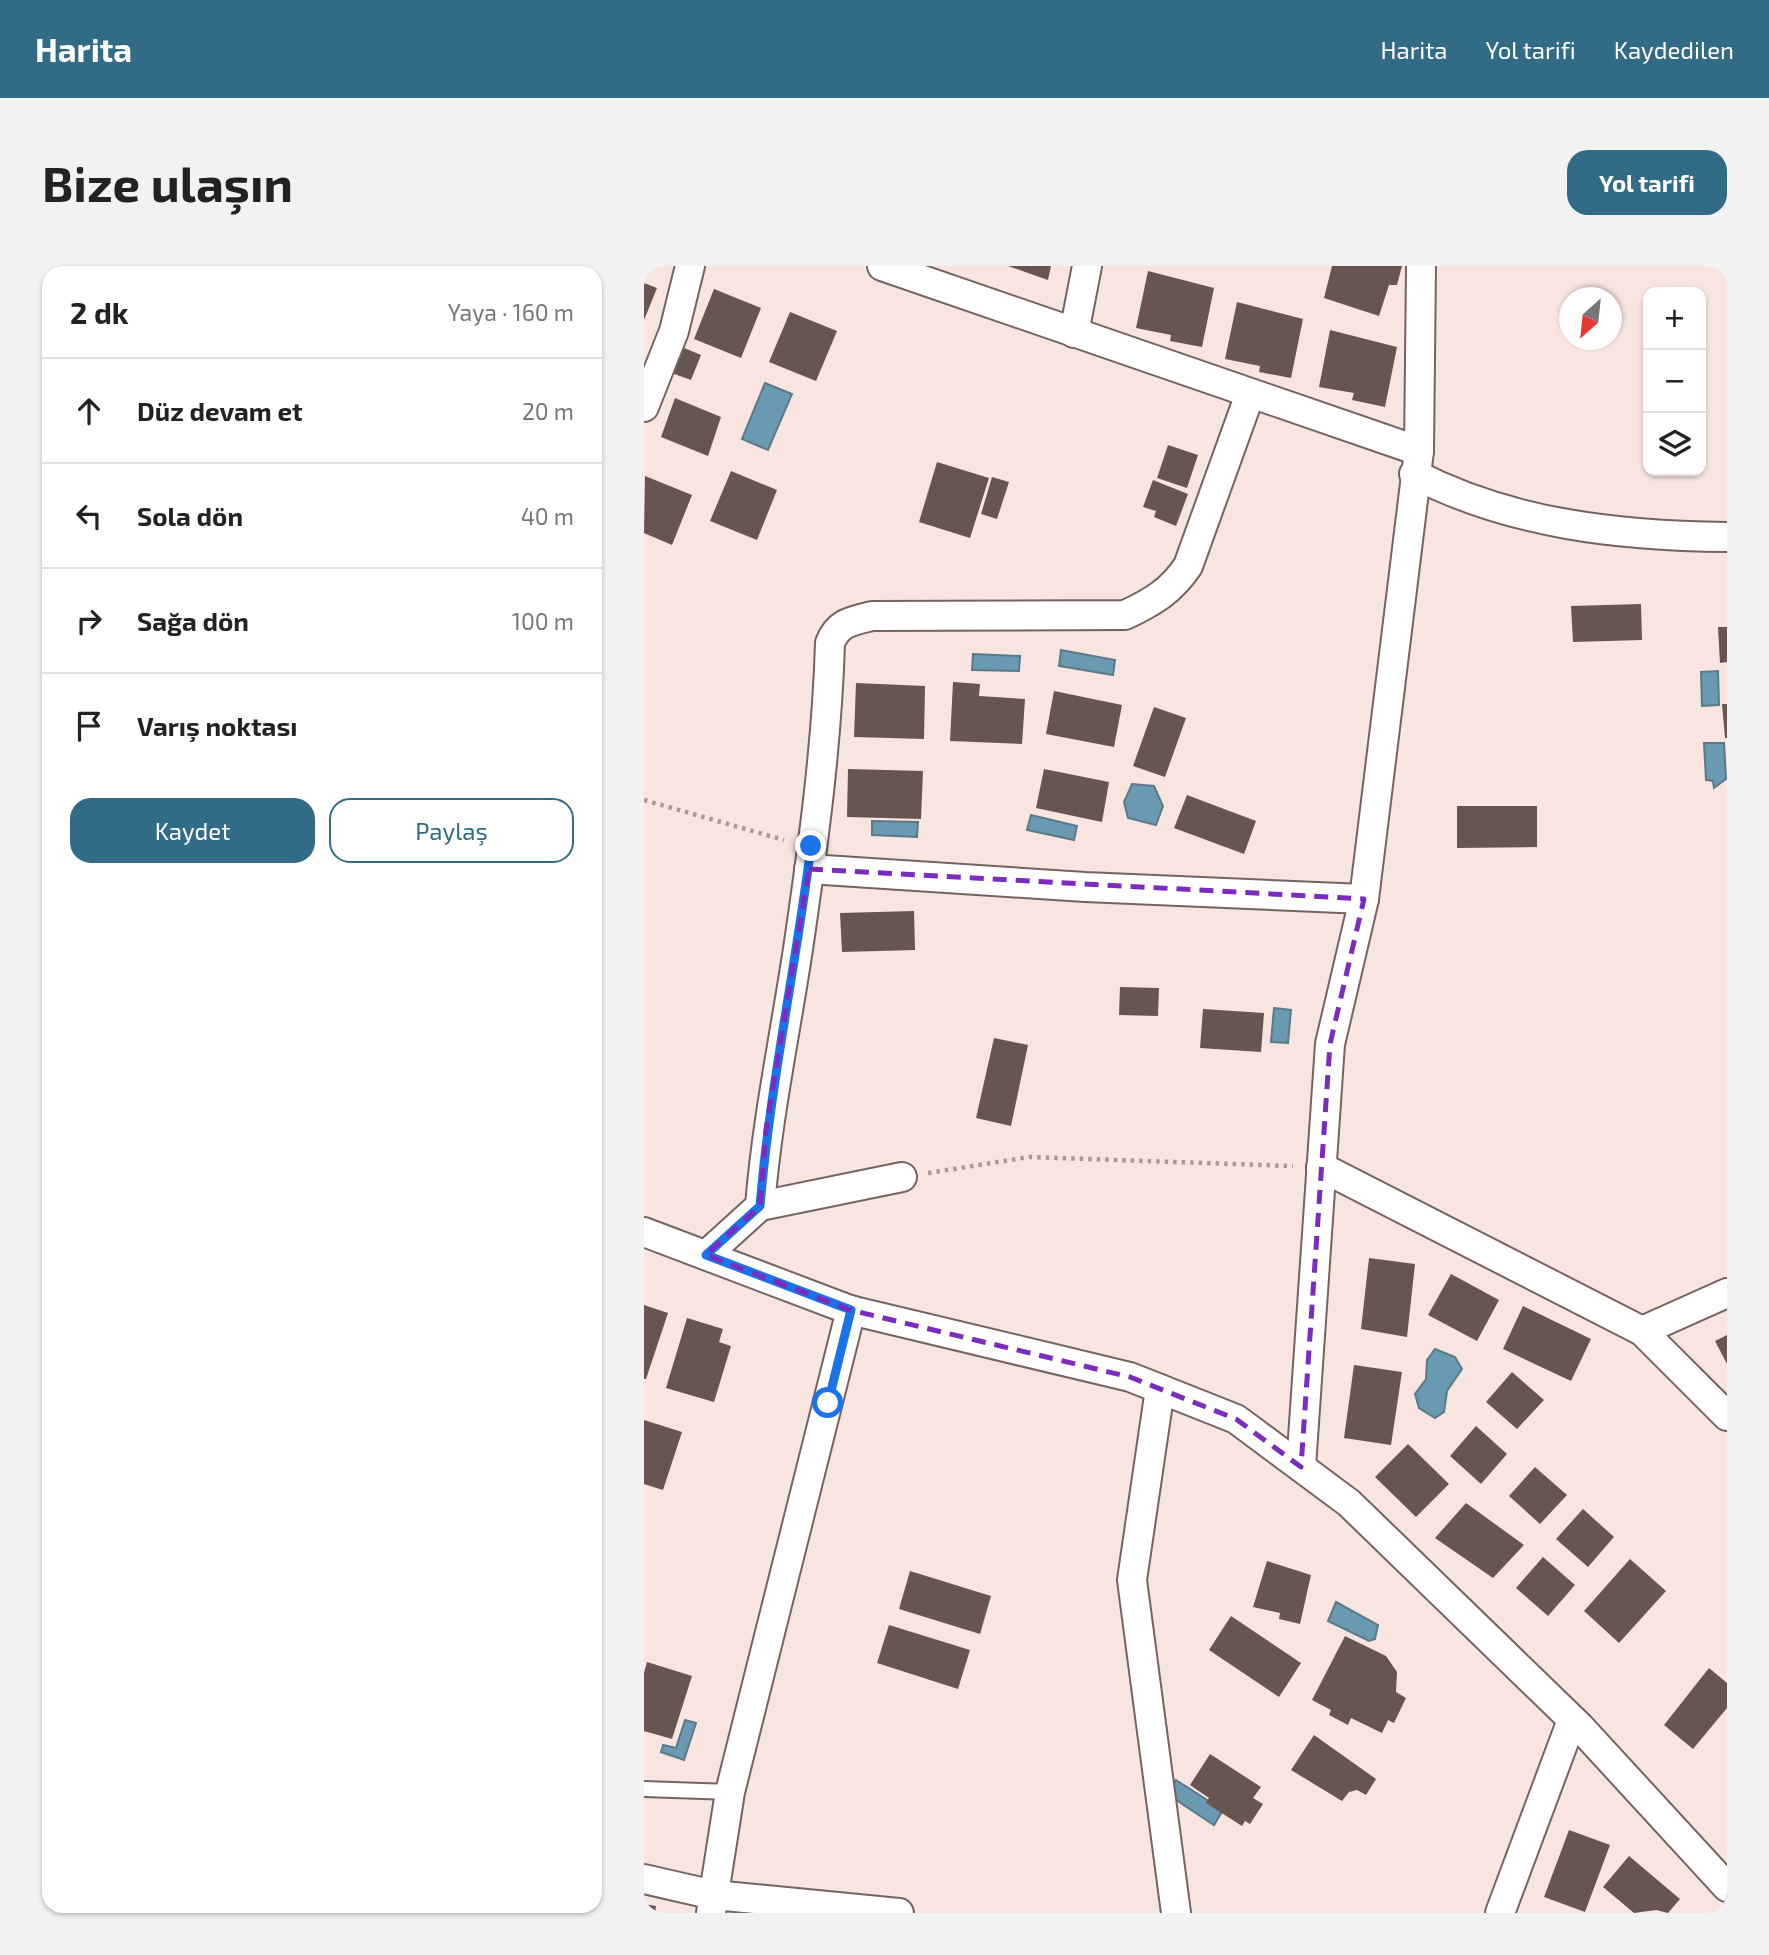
<!DOCTYPE html>
<html lang="tr">
<head>
<meta charset="utf-8">
<style>
  body { margin:0; font-family:"Exo 2",sans-serif; background:#f2f2f2; color:#222 }
  .controls { position:absolute; right:21px; top:21px; display:grid; overflow:hidden; border-radius:14px; box-shadow:0 2px 5px #0004 }
  .controls button { width:63px; height:63px; display:grid; place-items:center; padding:0; border:0; border-bottom:2px solid #e0e0e0; background:#fff; color:#222; font:35px sans-serif }
  .compass { position:absolute; left:915px; top:21px; width:63px; height:63px; border-radius:50%; background:#fff; box-shadow:0 2px 5px #0004; rotate:207deg }
  .stop { position:absolute; width:21px; height:21px; margin:-16px; border:5px solid #1a73e8; border-radius:50%; background:#fff }
  .stop.end { background:#1a73e8; border-color:#fff; box-shadow:0 2px 7px #0008 }
  .list { margin:0; padding:0; list-style:none }
  h2 { display:flex; justify-content:space-between; align-items:center; height:91px; margin:0; padding:0 28px; font-size:30px }
  h2 small { font-size:23px; font-weight:400; color:#767676 }
  .list li { display:grid; grid-template-columns:46px 1fr auto; gap:21px; align-items:center; box-sizing:border-box; height:105px; padding:0 28px; border-top:2px solid #e0e0e0 }
  .list b { display:block; font-size:26px; white-space:nowrap }
  .list em { font-size:23px; font-style:normal; color:#767676 }
  .actions { display:flex; gap:14px; padding:21px 28px }
  .actions a { flex:1; padding:16px 0; border:2px solid #326b85; border-radius:21px; text-align:center; font-size:24px; color:#326b85 }
  .actions .main { background:#326b85; color:#fff }
  .icon { flex:none; width:38px; height:38px; fill:none; stroke:currentColor; stroke-width:2; stroke-linecap:round; stroke-linejoin:round }
  .map { position:relative; flex:none; width:1083px; height:1647px; overflow:hidden; border-radius:21px }
  header { display:flex; align-items:center; gap:42px; box-sizing:border-box; height:98px; padding:0 35px; background:#326b85; color:#fff }
  header strong { font-size:33px }
  nav { display:flex; gap:38px; margin-inline-start:auto; font-size:24px }
  .intro { display:flex; align-items:center; justify-content:space-between; box-sizing:border-box; height:168px; padding:0 42px }
  h1 { margin:0; font-size:49px }
  .button { padding:18px 32px; border-radius:21px; background:#326b85; color:#fff; font-size:24px; font-weight:700 }
  main { display:flex; gap:42px; padding:0 42px }
  aside { flex:1; background:#fff; border-radius:21px; box-shadow:0 2px 5px #0004 }
  .map>svg:first-child { display:block }
  .water { fill:#699ab2; stroke:#5a7a8a; stroke-width:2 }
  .building { fill:#665551 }
  .lines { fill:none; stroke-linecap:round; stroke-linejoin:round }
  .lane-casing { stroke:#75635f; stroke-width:18 }
  .street-casing { stroke:#75635f; stroke-width:32 }
  .path { stroke:#a89995; stroke-width:4.5; stroke-dasharray:3.5 5; stroke-linecap:butt }
  .lane { stroke:#fff; stroke-width:14 }
  .street { stroke:#fff; stroke-width:28 }
  .route { stroke:#1a73e8; stroke-width:9 }
  .marked { fill:none; stroke:#7b2cbf; stroke-width:5; stroke-dasharray:14 9; stroke-linejoin:round }
</style>
</head>
<body>
<header>
<strong>Harita</strong>
<nav><a>Harita</a><a>Yol tarifi</a><a>Kaydedilen</a></nav>
</header>
<div class="intro"><h1>Bize ulaşın</h1><a class="button">Yol tarifi</a></div>
<main>
<aside>
<h2>2 dk<small>Yaya · 160 m</small></h2>
<ul class="list">
<li><svg class="icon" aria-label="ahead" viewBox="0 0 24 24"><path d="M12 20V5M6 11l6-6 6 6"/></svg><div><b>Düz devam et</b></div><em>20 m</em></li>
<li><svg class="icon" aria-label="left" viewBox="0 0 24 24"><path d="M17 20v-9H6M10 6l-5 5 5 5"/></svg><div><b>Sola dön</b></div><em>40 m</em></li>
<li><svg class="icon" aria-label="right" viewBox="0 0 24 24"><path d="M7 20v-9h11M14 6l5 5-5 5"/></svg><div><b>Sağa dön</b></div><em>100 m</em></li>
<li><svg class="icon" aria-label="arrive" viewBox="0 0 24 24"><path d="M6 21V4h12l-3 4 3 4H6"/></svg><div><b>Varış noktası</b></div></li>
</ul>
<div class="actions"><a class="main">Kaydet</a><a>Paylaş</a></div>
</aside>
<div class="map">
<svg width="1083" height="1647" viewBox="0 0 1083 1647">
  <rect width="100%" height="100%" fill="#f9e5e0"/>
  <!-- water -->
  <g class="water">
    <polygon points="121,117 148,128 124,184 98,173"/>
    <polygon points="417,384 471,394 469,409 415,400"/>
    <polygon points="329,388 376,390 375,405 328,404"/>
    <polygon points="1074,405 1075,439 1058,440 1057,406"/>
    <polygon points="1060,477 1080,477 1082,513 1070,522 1069,515 1062,514"/>
    <polygon points="488,518 510,520 519,540 512,559 484,552 480,536"/>
    <polygon points="387,549 433,560 430,574 383,564"/>
    <polygon points="228,555 274,556 273,571 228,569"/>
    <polygon points="630,742 647,744 644,777 627,776"/>
    <polygon points="791,1083 811,1091 818,1103 803,1125 800,1146 791,1152 775,1142 771,1128 782,1113 783,1094"/>
    <polygon points="692,1336 734,1359 731,1373 725,1375 684,1355"/>
    <polygon points="41,1454 52,1457 40,1494 17,1486 19,1479 32,1482"/>
    <polygon points="532,1514 579,1544 570,1559 523,1528"/>
  </g>
  <!-- building -->
  <g class="building">
    <polygon points="364,0 407,0 404,14"/>
    <polygon points="688,0 758,0 753,19 745,19 735,50 680,32"/>
    <polygon points="504,5 570,22 558,81 526,75 527,69 492,62"/>
    <polygon points="0,17 13,22 0,54"/>
    <polygon points="70,23 117,42 97,92 50,73"/>
    <polygon points="593,36 659,53 647,112 615,106 616,100 581,93"/>
    <polygon points="146,46 193,65 172,115 125,96"/>
    <polygon points="686,64 753,81 741,141 708,134 710,127 675,121"/>
    <polygon points="33,79 57,89 47,114 22,105"/>
    <polygon points="31,132 77,151 64,190 17,171"/>
    <polygon points="524,179 554,189 543,222 513,212"/>
    <polygon points="293,196 345,212 326,272 275,256"/>
    <polygon points="87,205 133,224 113,274 66,255"/>
    <polygon points="1,210 48,229 28,279 0,267"/>
    <polygon points="348,211 365,216 353,253 337,248"/>
    <polygon points="509,214 544,228 532,260 510,251 512,245 499,241"/>
    <polygon points="997,338 998,374 929,376 927,340"/>
    <polygon points="1074,361 1083,361 1083,396 1076,397"/>
    <polygon points="309,416 336,418 335,430 381,433 378,478 306,475"/>
    <polygon points="212,417 281,420 280,473 210,471"/>
    <polygon points="410,425 478,439 470,481 402,468"/>
    <polygon points="1078,438 1083,438 1083,472 1081,472"/>
    <polygon points="510,441 542,452 521,511 489,500"/>
    <polygon points="204,503 279,505 277,553 203,551"/>
    <polygon points="400,503 465,516 458,556 392,542"/>
    <polygon points="543,529 612,555 600,588 530,562"/>
    <polygon points="813,540 893,540 893,581 813,582"/>
    <polygon points="270,645 271,684 198,686 196,647"/>
    <polygon points="476,721 515,722 514,750 475,749"/>
    <polygon points="559,743 620,747 617,786 556,782"/>
    <polygon points="350,772 384,779 367,860 332,852"/>
    <polygon points="725,992 771,998 763,1071 717,1063"/>
    <polygon points="807,1008 855,1034 833,1075 784,1049"/>
    <polygon points="0,1039 24,1047 2,1113 0,1113"/>
    <polygon points="879,1040 947,1073 927,1115 859,1083"/>
    <polygon points="43,1052 79,1063 75,1076 87,1080 70,1136 22,1122"/>
    <polygon points="1083,1069 1083,1098 1071,1075"/>
    <polygon points="710,1099 758,1106 747,1179 700,1172"/>
    <polygon points="868,1106 900,1134 873,1163 842,1136"/>
    <polygon points="0,1154 38,1166 19,1224 0,1218"/>
    <polygon points="832,1160 863,1188 837,1218 806,1190"/>
    <polygon points="764,1178 805,1218 772,1251 731,1211"/>
    <polygon points="891,1201 923,1229 896,1258 865,1230"/>
    <polygon points="822,1237 880,1279 849,1312 791,1272"/>
    <polygon points="939,1243 970,1271 944,1301 912,1273"/>
    <polygon points="899,1291 931,1319 904,1350 872,1322"/>
    <polygon points="986,1293 1022,1325 975,1377 940,1345"/>
    <polygon points="623,1295 667,1309 656,1358 635,1353 636,1347 609,1341"/>
    <polygon points="266,1305 347,1330 336,1368 255,1343"/>
    <polygon points="587,1350 657,1397 635,1431 565,1384"/>
    <polygon points="245,1359 326,1384 314,1423 233,1397"/>
    <polygon points="701,1370 742,1390 753,1406 752,1426 762,1432 750,1457 744,1454 738,1467 707,1452 704,1459 685,1449 687,1444 668,1434"/>
    <polygon points="3,1396 48,1410 28,1473 0,1465 0,1407"/>
    <polygon points="1065,1402 1083,1417 1083,1442 1049,1483 1020,1459"/>
    <polygon points="670,1469 732,1513 722,1529 713,1524 705,1526 698,1535 647,1504"/>
    <polygon points="566,1488 617,1521 609,1532 619,1538 606,1558 601,1555 598,1560 562,1537 565,1532 546,1519"/>
    <polygon points="925,1564 966,1579 941,1646 900,1631"/>
    <polygon points="985,1590 1036,1633 1024,1647 1012,1644 990,1647 959,1621"/>
    <polygon points="0,1638 12,1640 11,1647 0,1647"/>
  </g>
  <g class="lines">
    <defs>
      <polyline id="lane" points="0,1523 86,1526"/>
      <g id="street">
        <polyline points="238,0 775,185"/>
        <polyline points="430,67 443,0"/>
        <polyline points="0,141 30,65 46,0"/>
        <path d="M770,208c96,50 206,62 313,63"/>
        <polyline points="165,603 441,621 720,633 775,185 777,0"/>
        <polyline points="677,901 998,1065 1083,1150"/>
        <polyline points="116,940 258,911"/>
        <polyline points="0,966 206,1044 486,1111 592,1153 705,1237 936,1461 1083,1621"/>
        <path d="M62,989l54,-49c7,-87 25,-171 38,-257 15,-102 29,-204 32,-306 8,-21 22,-22 42,-27l253,-1c28,-13 46,-24 63,-49l62,-172"/>
        <polyline points="998,1065 1083,1027"/>
        <polyline points="516,1123 488,1314 532,1647"/>
        <polyline points="657,1201 686,778 720,633"/>
        <polyline points="0,1613 70,1629 255,1647"/>
        <polyline points="67,1647 86,1526 207,1044"/>
        <polyline points="856,1647 928,1454"/>
      </g>
    </defs>
    <!-- lane casing -->
    <use href="#lane" class="lane-casing"/>
    <!-- street casing -->
    <use href="#street" class="street-casing"/>
    <!-- path -->
    <g class="path">
      <polyline points="0,534 140,574"/>
      <polyline points="284,907 385,891 649,900"/>
    </g>
    <!-- lane -->
    <use href="#lane" class="lane"/>
    <!-- street -->
    <use href="#street" class="street"/>
  </g>
  <g class="lines">
    <!-- route -->
    <path class="route" d="M167,580c-15,120 -41,239 -51,360l-54,49 145,55 -23,93"/>
  </g>
  <!-- marked area -->
  <path class="marked" d="M165,603l555,30 -34,145 -29,423 -65,-48 -106,-42 -280,-67 -144,-55 54,-49 6,-76z"/>
</svg>
<div class="controls">
<button>+</button>
<button>−</button>
<button><svg class="icon" aria-label="layers" viewBox="0 0 24 24"><path d="M12 4l9 5-9 5-9-5zM3 14l9 5 9-5"/></svg></button>
</div>
<svg class="compass" viewBox="-18 -18 36 36"><path d="M0-13l5 13h-10z" fill="#e53935"/><path d="M0 13l5-13h-10z" fill="#767676"/></svg>
<div class="stop" style="left:184px;top:1137px"></div>
<div class="stop end" style="left:167px;top:580px"></div>
</div>
</main>
</body>
</html>
